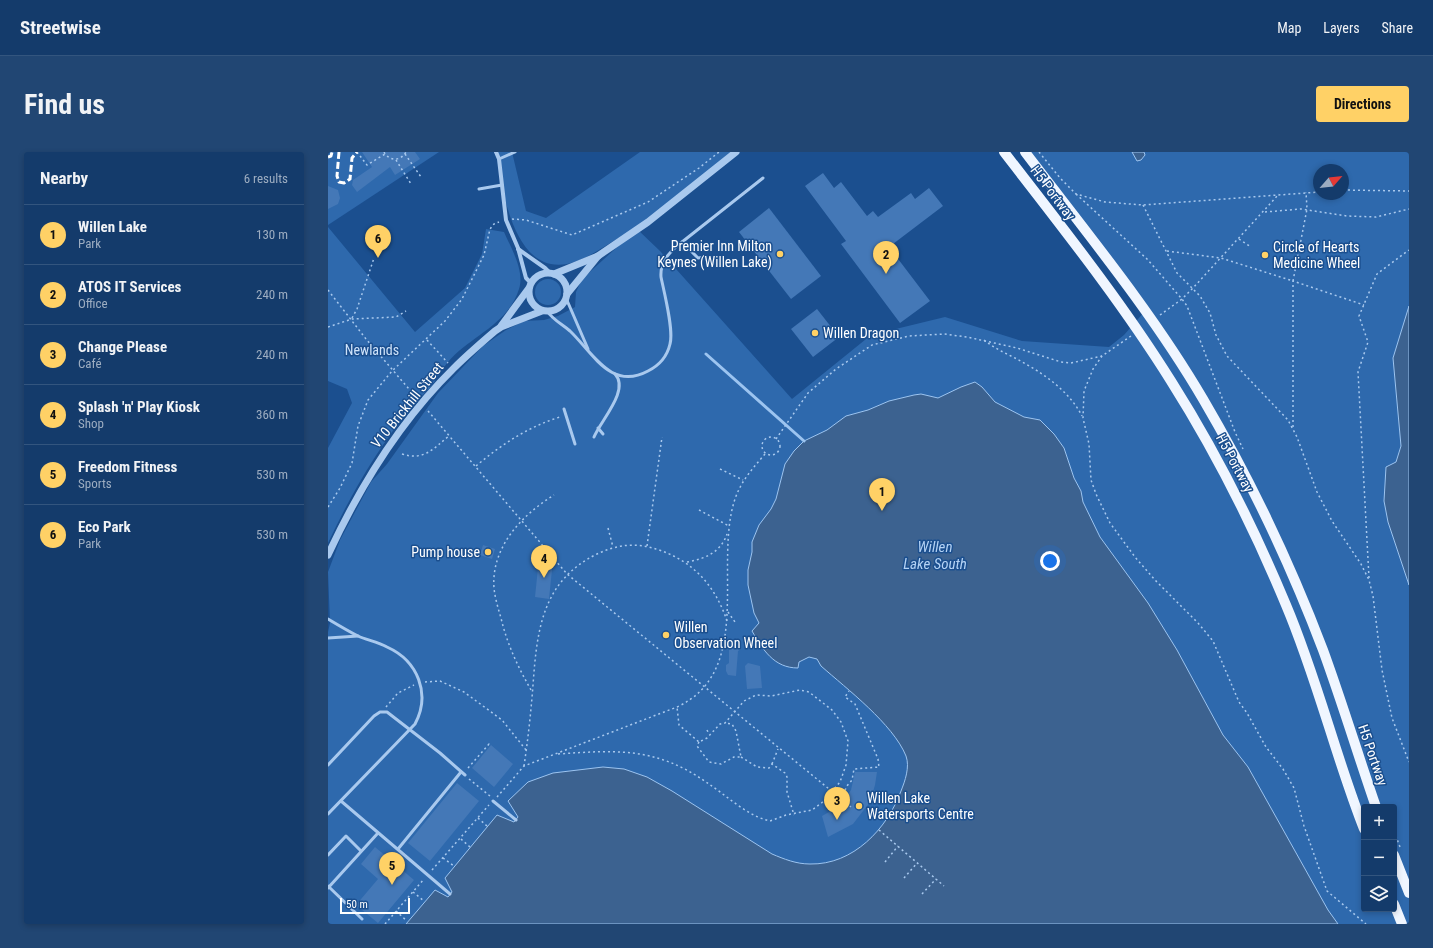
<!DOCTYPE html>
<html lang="en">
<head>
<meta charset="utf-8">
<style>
  body { margin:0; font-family:"Roboto Condensed",sans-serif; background:#214673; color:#f1f3f6 }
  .controls { position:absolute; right:12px; bottom:12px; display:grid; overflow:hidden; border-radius:4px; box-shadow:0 2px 6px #0003 }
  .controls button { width:36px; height:36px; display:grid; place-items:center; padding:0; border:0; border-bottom:1px solid #33557e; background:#143b6b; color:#f1f3f6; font:20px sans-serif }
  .compass { position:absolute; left:985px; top:12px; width:36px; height:36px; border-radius:50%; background:#143b6b; box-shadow:0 2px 6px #0003; rotate:62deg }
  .scale { position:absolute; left:12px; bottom:10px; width:70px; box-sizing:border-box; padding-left:4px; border:2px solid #fff; border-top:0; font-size:11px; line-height:14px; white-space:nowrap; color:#fff; -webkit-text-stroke:3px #1b4f8f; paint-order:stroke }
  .you { position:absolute; left:722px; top:409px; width:14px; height:14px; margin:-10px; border:3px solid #fff; border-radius:50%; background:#1a73e8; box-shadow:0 0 0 6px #1a73e833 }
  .badge { display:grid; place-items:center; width:26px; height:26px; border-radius:50%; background:#ffd166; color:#111; font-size:13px; font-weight:700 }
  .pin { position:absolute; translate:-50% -33px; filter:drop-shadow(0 1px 2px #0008) }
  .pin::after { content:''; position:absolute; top:21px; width:14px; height:12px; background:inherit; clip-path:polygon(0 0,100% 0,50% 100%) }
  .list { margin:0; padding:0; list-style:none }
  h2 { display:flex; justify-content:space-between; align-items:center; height:52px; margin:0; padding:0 16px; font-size:17px }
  h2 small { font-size:13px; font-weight:400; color:#9dadc1 }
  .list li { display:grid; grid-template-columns:26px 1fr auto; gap:12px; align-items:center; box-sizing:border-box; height:60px; padding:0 16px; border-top:1px solid #33557e }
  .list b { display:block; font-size:15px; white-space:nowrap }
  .list p { margin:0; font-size:13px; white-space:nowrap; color:#9dadc1 }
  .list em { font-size:13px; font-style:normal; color:#9dadc1 }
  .icon { flex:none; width:22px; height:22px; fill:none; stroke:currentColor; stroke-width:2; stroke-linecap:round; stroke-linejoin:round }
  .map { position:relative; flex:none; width:1081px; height:772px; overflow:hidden; border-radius:4px }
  header { display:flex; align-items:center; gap:24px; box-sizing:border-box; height:56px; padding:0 20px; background:#143b6b; border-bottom:1px solid #33557e }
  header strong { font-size:19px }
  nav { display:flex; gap:22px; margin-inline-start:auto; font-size:14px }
  .intro { display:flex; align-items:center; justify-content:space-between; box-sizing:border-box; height:96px; padding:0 24px }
  h1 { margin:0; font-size:28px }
  .button { padding:10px 18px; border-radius:4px; background:#ffd166; color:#111; font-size:14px; font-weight:700 }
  main { display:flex; gap:24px; padding:0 24px }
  aside { flex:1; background:#143b6b; border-radius:4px; box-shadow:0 2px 6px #0003 }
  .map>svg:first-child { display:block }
  .green { fill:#2e69ad; fill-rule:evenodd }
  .water { fill:#3c6290; stroke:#9cc4f0 }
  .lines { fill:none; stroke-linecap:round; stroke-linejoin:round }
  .stream { stroke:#9cc4f0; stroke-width:3 }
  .building { fill:#4478b7 }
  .path { stroke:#a9c9ee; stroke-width:1.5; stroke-dasharray:2 3; stroke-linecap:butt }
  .service { stroke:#a9c9ee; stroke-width:3 }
  .minor { stroke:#a9c9ee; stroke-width:4 }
  .tertiary { stroke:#a9c9ee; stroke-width:7 }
  .primary { stroke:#f0f6ff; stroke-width:10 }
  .rail { stroke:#fff; stroke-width:3; stroke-dasharray:7 3; stroke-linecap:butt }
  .poi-dot { fill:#ffd166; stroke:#1b4f8f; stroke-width:1.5 }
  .labels { text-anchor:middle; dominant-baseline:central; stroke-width:3; stroke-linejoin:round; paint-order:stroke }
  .street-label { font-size:14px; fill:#fff; stroke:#1b4f8f }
  .poi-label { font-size:14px; fill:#fff; stroke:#1b4f8f; text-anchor:start }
  .park-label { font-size:14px; fill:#cfe3fa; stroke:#1b4f8f }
  .water-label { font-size:15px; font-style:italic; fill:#b5d3f5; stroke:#1b4f8f }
</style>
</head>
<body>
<header>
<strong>Streetwise</strong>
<nav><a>Map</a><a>Layers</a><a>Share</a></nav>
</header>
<div class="intro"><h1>Find us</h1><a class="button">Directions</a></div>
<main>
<aside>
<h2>Nearby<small>6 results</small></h2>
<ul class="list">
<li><span class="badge">1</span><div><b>Willen Lake</b><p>Park</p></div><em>130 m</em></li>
<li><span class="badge">2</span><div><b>ATOS IT Services</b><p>Office</p></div><em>240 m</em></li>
<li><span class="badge">3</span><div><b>Change Please</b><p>Café</p></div><em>240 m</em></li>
<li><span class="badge">4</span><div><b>Splash 'n' Play Kiosk</b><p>Shop</p></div><em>360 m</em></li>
<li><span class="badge">5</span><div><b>Freedom Fitness</b><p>Sports</p></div><em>530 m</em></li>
<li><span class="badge">6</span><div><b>Eco Park</b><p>Park</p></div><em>530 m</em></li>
</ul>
</aside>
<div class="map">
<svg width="1081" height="772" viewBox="0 0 1081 772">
  <rect width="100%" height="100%" fill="#1b4f8f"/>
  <!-- green -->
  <g class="green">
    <polygon points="0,0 111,0 0,73"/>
    <path d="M168,0h16l14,59 20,7 94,-66h96l-99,77 23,22 132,148 79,-64 74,-18 77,24 87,6 15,-12 21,-24 -120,-159h384v772h-1081v-292l2,-9 -2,-51 12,-32 31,-58 16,-18 51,-71 45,-47 23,-16 18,-9 20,-1 14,-4 17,-9 1,-15 6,-13 53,-48c-23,7 -43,28 -68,33 -54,10 -65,-76 -71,-112zM991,18h24v24h-24zM1036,655h30v102h-30z"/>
    <path d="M0,75l87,105 50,-44 17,-34 4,-25 18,3c7,16 21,39 15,57 -11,36 -49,47 -71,73 -7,8 -12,19 -19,27 -7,7 -15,14 -21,22 -32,40 -58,85 -80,132v-95l24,-45 -5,-14 -19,-8z"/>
    <circle cx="220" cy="140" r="13"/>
  </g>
  <!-- water -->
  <g class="water">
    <polygon points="804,0 816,0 817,3 813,8 809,9"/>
    <polygon points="1081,154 1081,433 1060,370 1056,349 1058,315 1068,310 1073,294 1065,206"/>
    <path d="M647,230l7,5 13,15 29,15 16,3 14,14 10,14 10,30 7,13 2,11 17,35 48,66 29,47 46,85 25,32 80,143 10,14h-932l29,-34 13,7 4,-5 -7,-14 52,-63 17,7 4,-5 -10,-16 20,-19 25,-9 50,-6 21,2 23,8 25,14 100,63c12,5 24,10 38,10 43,1 77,-35 91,-73 4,-10 9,-24 5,-35 -13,-32 -59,-67 -85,-90l-4,-7 -8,-2 -10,5 -1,6c-24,0 -35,-18 -46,-37l7,-8 -5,-10 -6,-28v-15l4,-18v-10l7,-17 12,-16 5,-10 9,-35 9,-13 10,-10 23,-11 19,-14 22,-6 21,-9 25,-6 7,-1 17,4 23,-11z"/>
  </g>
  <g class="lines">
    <!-- stream -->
    <polyline class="stream" points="378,202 476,289"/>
  </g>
  <!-- building -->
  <g class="building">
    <polygon points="34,0 87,0 92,7 67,23 62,15 29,40 24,33 25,28 44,15"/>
    <polygon points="495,21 506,36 513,30 539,64 545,59 550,65 583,41 587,47 601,36 615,54 561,95 602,149 572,171 513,92 518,89 477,34"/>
    <polygon points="0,34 10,38 12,46 10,52 0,57"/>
    <polygon points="441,56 493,124 463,147 411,80"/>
    <polygon points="489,157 511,185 485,205 463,177"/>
    <polygon points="155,393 167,397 164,407 152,403"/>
    <polygon points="211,406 225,408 221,447 207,445"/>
    <polygon points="405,488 413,492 413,497 410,499 408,524 400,523 398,519 398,513 401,511 401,490"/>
    <polygon points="420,511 432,514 434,536 419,537 417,514"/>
    <polygon points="163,593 185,612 166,635 144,616"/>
    <polygon points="527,620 549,620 547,633 542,650 525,672 500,685 494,664 508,656 515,650 523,638"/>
    <polygon points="129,631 151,649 102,709 80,691"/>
    <polygon points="47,695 86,728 50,771 28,753 50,727 33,712"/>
  </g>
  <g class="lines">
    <!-- path -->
    <g class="path">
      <polyline points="29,0 39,13 57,2"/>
      <path d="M56,0c5,9 16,10 22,0"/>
      <polyline points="711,0 732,26 748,42 777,50 815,53 991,40"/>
      <polyline points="77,2 93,25"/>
      <polyline points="68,8 83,32"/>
      <polyline points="1015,38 1081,39"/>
      <polyline points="748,42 819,107 854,147 859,154 907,280 915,297"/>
      <polyline points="815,53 849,121 872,144 882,161 888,183 899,204 960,268 969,285 989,340 1004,369 1033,412 1041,428 1045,444 1054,518 1064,566 1081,610"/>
      <polyline points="937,60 973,57 1019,64 1048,65 1081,57"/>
      <polyline points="184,67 198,68 244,83 320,50 371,16 391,0"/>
      <polyline points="911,87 923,95"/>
      <polyline points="839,99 893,106 965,129 979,57 978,40"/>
      <polyline points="0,138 38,187 87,244"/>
      <polyline points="832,163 854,147 865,136 951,42"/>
      <polyline points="24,166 29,157 46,106"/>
      <polyline points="0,175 24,167 68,165 78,159"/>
      <polyline points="803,184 774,204 765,217 756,239 755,266 761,292 763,328 768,342 782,371 807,405 827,428 870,471 885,489 911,550 919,561 938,595 955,617 966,636 976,674 999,739 1038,772"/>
      <polyline points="99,188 120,211"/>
      <path d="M656,188c10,8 19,12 29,17 27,14 55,32 69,59"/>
      <polyline points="100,259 239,422 523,655"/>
      <polyline points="965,275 965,129 1036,153"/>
      <circle cx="443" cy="294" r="9"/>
      <polyline points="448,287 480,241 508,217 544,193 581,184 616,182 639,185 689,196 733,210 743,211 774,204"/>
      <path d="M74,302c22,7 31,-5 48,-19"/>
      <path d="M148,314c26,-22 52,-39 84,-49"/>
      <polyline points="392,317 415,328"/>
      <polyline points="0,355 12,336 24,311 30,274 40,248 64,219 117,169 134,147 156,103 162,77 166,72 171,70"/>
      <polyline points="371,358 401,374"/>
      <polyline points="280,376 285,395"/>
      <polyline points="319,394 334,285"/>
      <path d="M359,410c18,-3 34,-10 40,-28"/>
      <polyline points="1041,426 1030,220 1040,190 1031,164 1049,122 1081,98"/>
      <polyline points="400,460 407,470"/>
      <polyline points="97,530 112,529 136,540 174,568 198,598"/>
      <path d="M203,538c-13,-23 -24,-46 -30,-72 -3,-10 -6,-20 -7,-30 -3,-41 28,-73 60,-93"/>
      <polyline points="58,555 70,541 86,533"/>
      <polyline points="379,578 381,582"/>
      <polyline points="371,590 369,594 381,610 393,612 406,605 413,605 408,579 404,572 397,571"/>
      <path d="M230,602c58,-4 98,-7 148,28 20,13 41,34 64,39l16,-6 26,-5 12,-9 16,-19 6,-17 2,-24 -7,-19 -9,-12 -23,-18 -9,-2 -29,6 -15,-1 -12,6 -19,22 -5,1 -13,14 -8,4 -20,-17 -2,-18"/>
      <polyline points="413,605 429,615 441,616 444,612 457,621 459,625 459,640 466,663"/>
      <polyline points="444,612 450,597"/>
      <path d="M196,614c4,-27 7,-54 9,-81 4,-55 9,-104 64,-131 19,-9 38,-12 59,-5 36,11 59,36 71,72"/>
      <polyline points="140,616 161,592 162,594"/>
      <polyline points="141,627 162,644"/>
      <path d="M169,645l27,-31 153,-59c78,-36 36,-143 58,-208 6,-18 18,-31 30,-45"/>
      <polyline points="515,648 518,635 524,628 526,617 551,615 550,607 527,552 517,545 521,539"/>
      <polyline points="150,666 159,674"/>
      <polyline points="551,678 616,734"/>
      <polyline points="1066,679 1072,695"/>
      <polyline points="133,687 142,695"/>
      <polyline points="115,706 126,714"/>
      <polyline points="557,710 570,694"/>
      <polyline points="104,718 161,653"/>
      <polyline points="576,726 589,711"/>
      <polyline points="85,740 96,749"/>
      <polyline points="594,742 608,727"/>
      <polyline points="68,759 79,769"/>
      <polyline points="57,772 96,727"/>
    </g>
    <!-- service -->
    <g class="service">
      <polyline points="171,7 187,0"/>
      <polyline points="151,37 174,33"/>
      <polyline points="354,90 370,106 378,105"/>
      <polyline points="238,146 260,197"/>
      <path d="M219,159c6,9 15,13 23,20 23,22 41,60 78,40 12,-6 19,-14 22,-27 4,-14 -6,-52 -9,-67 -1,-14 6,-22 16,-31l86,-68"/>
      <polyline points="236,257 247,292"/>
      <polyline points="270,276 275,282"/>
      <path d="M266,285c7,-17 36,-47 21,-63"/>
      <path d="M0,467c10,6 20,12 30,17 9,4 20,6 29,11 31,14 44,47 28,77l-87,90"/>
      <polyline points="0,486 30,484"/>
      <polyline points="0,613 46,564 52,560 59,560 112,601 137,623"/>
      <polyline points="13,649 122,742"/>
      <polyline points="165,649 188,668"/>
      <polyline points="70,697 133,620"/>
      <polyline points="0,703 18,684 33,699"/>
      <polyline points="0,734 34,767"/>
      <polyline points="0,736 50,681"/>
    </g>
    <!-- minor -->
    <g class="minor">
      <polyline points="168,0 171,7 178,68 190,96 198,126 203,131"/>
      <polyline points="190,97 217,116 222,121"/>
    </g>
    <!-- tertiary -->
    <g class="tertiary">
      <circle cx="220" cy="140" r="19"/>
      <polyline points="226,122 270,104"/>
      <polyline points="239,142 270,104 320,70 408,0"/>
      <polyline points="173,174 201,136"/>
      <path d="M0,403c32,-69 72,-134 126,-187 13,-13 27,-25 41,-37l6,-4 41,-16"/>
    </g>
    <!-- primary -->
    <g class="primary">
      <path d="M676,0c58,75 117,149 167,229 45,71 83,147 115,224 31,73 49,150 78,224"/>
      <path d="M697,0c61,80 127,160 178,247 47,80 87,164 120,251 19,52 35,105 53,157"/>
      <polyline points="1066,703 1081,741"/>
      <polyline points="1066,752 1074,772"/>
    </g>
    <!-- rail -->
    <g class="rail">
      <polyline points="11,0 9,24 11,30 16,31 22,27 24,6 29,0"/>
      <polyline points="0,5 3,4 4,0"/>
    </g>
  </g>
  <!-- markers -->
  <g class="poi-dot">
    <circle cx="452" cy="102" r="4"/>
    <circle cx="937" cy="103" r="4"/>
    <circle cx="487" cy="181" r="4"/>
    <circle cx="160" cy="400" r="4"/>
    <circle cx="338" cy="483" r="4"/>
    <circle cx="531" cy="654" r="4"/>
  </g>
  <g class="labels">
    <!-- street labels -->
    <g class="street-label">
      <text transform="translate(725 41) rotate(53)">H5 Portway</text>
      <text transform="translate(79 253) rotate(-51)">V10 Brickhill Street</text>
      <text transform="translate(907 311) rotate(62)">H5 Portway</text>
      <text transform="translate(1045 603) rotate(71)">H5 Portway</text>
    </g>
    <!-- poi labels -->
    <g class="poi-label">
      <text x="444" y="94" text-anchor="end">Premier Inn Milton<tspan x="444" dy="16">Keynes (Willen Lake)</tspan></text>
      <text x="945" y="95">Circle of Hearts<tspan x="945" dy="16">Medicine Wheel</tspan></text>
      <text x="495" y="181">Willen Dragon</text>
      <text x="152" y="400" text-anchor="end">Pump house</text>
      <text x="346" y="475">Willen<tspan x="346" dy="16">Observation Wheel</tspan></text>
      <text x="539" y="646">Willen Lake<tspan x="539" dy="16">Watersports Centre</tspan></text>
    </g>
    <!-- park labels -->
    <g class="park-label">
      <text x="44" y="198">Newlands</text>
    </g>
    <!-- water labels -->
    <g class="water-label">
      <text x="607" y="395">Willen<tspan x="607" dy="17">Lake South</tspan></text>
    </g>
  </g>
</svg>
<div class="controls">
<button>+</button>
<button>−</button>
<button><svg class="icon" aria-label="layers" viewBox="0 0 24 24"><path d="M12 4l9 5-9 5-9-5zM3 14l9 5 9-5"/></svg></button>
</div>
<svg class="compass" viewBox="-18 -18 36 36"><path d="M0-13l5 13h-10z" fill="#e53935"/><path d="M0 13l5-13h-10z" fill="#9dadc1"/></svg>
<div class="scale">50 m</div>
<div class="you"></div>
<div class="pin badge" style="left:554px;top:359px">1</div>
<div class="pin badge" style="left:558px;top:122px">2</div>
<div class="pin badge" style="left:509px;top:668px">3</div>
<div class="pin badge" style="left:216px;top:426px">4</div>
<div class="pin badge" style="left:64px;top:733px">5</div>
<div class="pin badge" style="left:50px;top:106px">6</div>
</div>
</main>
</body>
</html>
